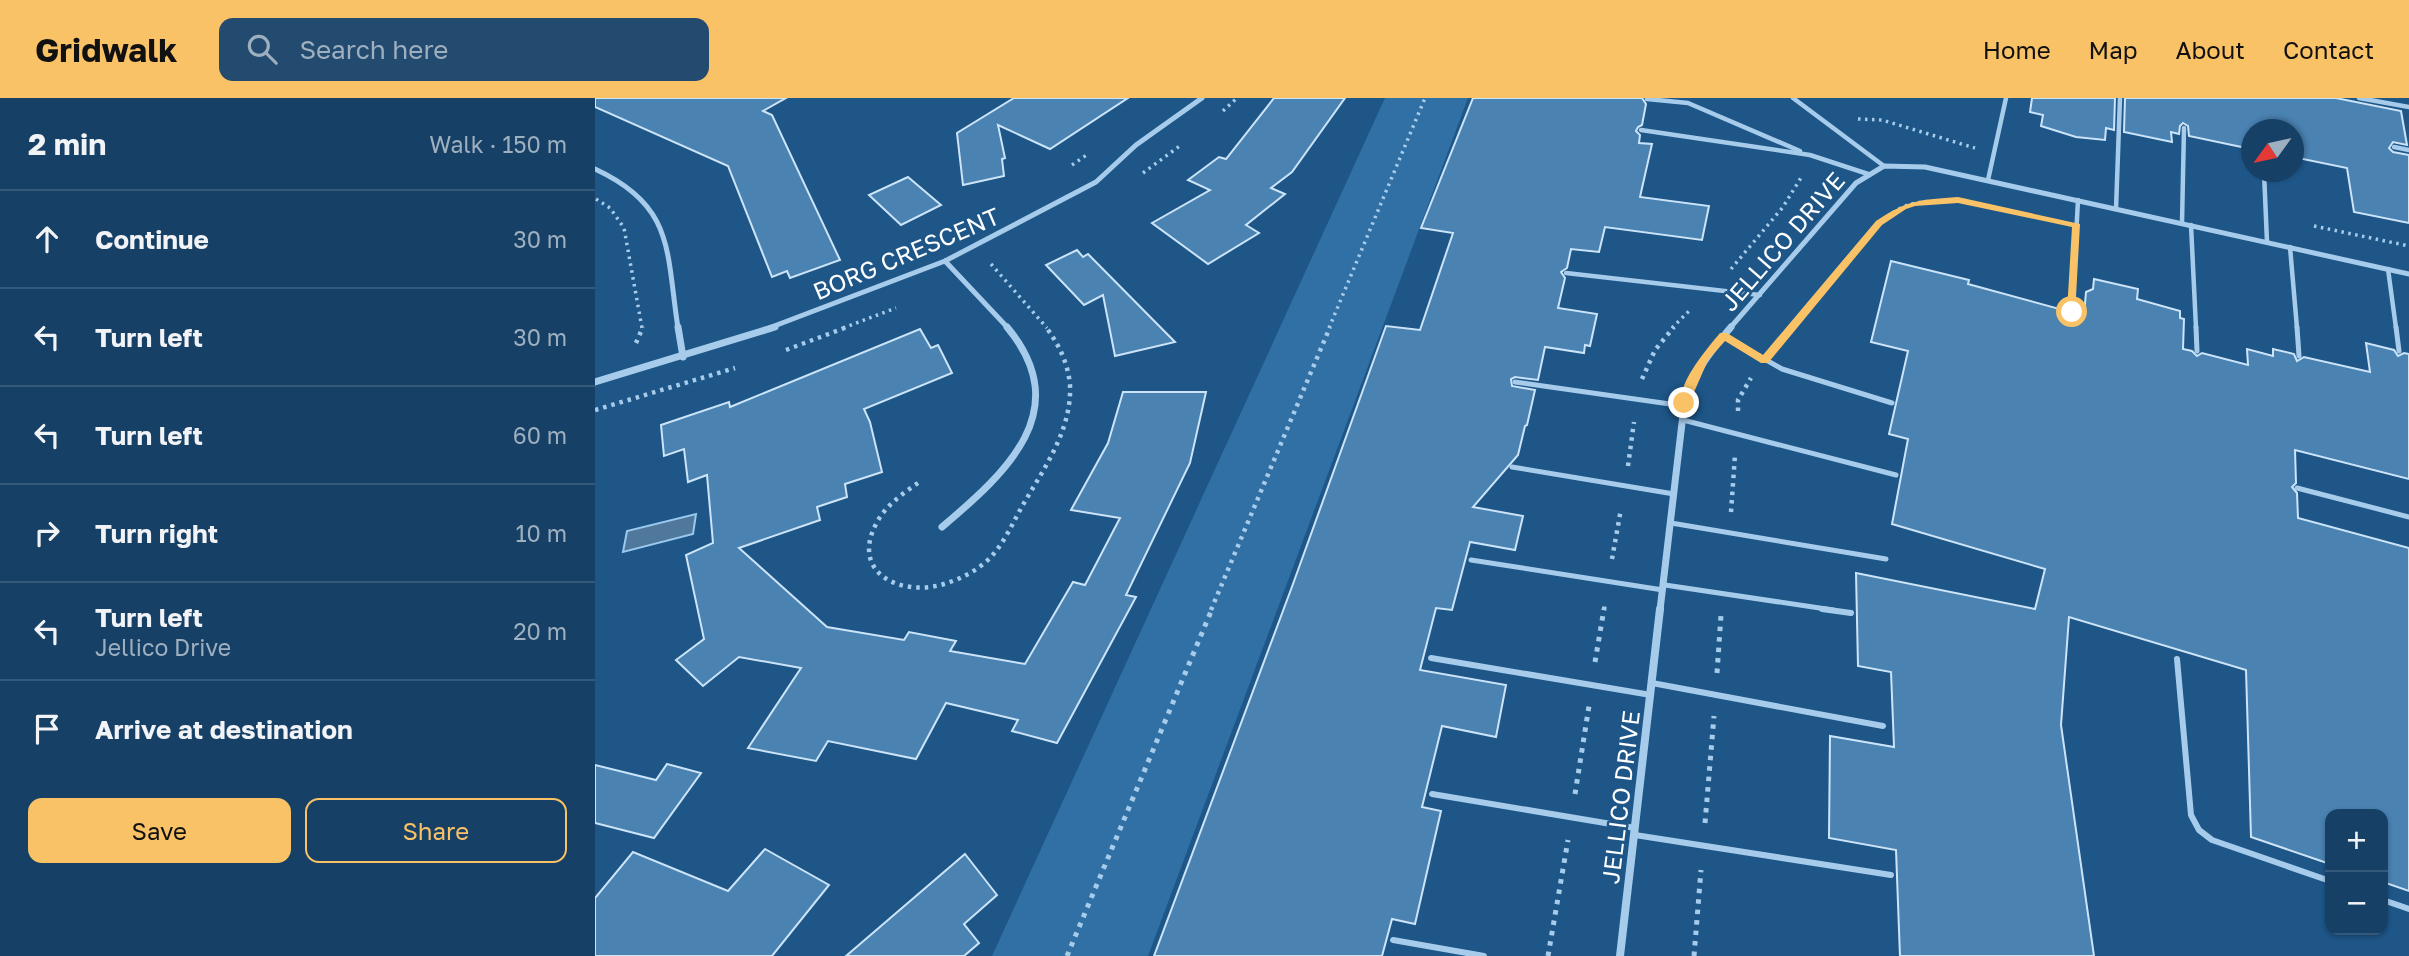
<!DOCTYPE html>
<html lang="en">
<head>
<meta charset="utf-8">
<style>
  body { margin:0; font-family:"Golos Text",sans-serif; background:#234b6f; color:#f1f3f6 }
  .controls { position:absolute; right:21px; bottom:21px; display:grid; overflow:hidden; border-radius:14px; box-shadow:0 2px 5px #0004 }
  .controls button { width:63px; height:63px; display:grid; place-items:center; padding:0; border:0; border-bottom:2px solid #35597a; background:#164066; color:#f1f3f6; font:35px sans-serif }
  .compass { position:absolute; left:1646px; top:21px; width:63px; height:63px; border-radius:50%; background:#164066; box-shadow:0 2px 5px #0004; rotate:237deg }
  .stop { position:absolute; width:21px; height:21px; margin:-16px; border:5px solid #fac266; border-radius:50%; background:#fff }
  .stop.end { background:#fac266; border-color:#fff; box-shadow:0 2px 7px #0008 }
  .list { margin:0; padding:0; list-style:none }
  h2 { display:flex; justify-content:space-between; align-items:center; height:91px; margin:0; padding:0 28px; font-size:30px }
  h2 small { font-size:23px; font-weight:400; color:#9eafbf }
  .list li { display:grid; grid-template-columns:46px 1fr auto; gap:21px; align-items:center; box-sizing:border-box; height:98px; padding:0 28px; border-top:2px solid #35597a }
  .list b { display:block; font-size:26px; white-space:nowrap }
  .list p { margin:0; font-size:23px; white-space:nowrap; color:#9eafbf }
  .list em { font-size:23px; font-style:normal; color:#9eafbf }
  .actions { display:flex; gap:14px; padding:21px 28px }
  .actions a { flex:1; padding:16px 0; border:2px solid #fac266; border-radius:14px; text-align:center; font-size:24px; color:#fac266 }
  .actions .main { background:#fac266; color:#111 }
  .icon { flex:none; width:38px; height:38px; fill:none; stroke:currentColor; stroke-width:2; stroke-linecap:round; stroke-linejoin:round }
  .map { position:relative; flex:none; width:1814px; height:858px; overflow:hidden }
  header { display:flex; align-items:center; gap:42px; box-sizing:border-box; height:98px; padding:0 35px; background:#fac266; color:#111 }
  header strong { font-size:33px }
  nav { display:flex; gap:38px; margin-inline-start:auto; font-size:24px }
  .search { width:490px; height:63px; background:#234b6f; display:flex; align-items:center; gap:18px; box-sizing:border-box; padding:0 24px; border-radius:14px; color:#9eafbf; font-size:26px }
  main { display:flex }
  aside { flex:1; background:#164066 }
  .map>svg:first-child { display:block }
  .green { fill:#3170a5 }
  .water { fill:#50789c; stroke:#9bc8ed; stroke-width:2 }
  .building { fill:#4a82b2; stroke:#cce4f8; stroke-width:2 }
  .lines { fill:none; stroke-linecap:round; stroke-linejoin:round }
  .path-far2 { stroke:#a7cceb; stroke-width:3.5; stroke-dasharray:2.5 4.5; stroke-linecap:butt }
  .path-far1 { stroke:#a7cceb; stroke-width:4.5; stroke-dasharray:3.5 5; stroke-linecap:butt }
  .path { stroke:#a7cceb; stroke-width:5; stroke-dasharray:4.5 6; stroke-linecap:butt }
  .service-far2 { stroke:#a7cceb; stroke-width:4.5 }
  .service-far1 { stroke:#a7cceb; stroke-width:5 }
  .service { stroke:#a7cceb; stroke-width:6 }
  .minor-far2 { stroke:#a7cceb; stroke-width:5 }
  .minor-far1 { stroke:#a7cceb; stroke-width:7 }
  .minor { stroke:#a7cceb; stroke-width:8 }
  .route { fill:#fac266 }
  .labels { text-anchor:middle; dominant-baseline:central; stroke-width:5; stroke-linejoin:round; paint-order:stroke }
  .street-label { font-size:24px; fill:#fff; stroke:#1e5688 }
</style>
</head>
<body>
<header>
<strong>Gridwalk</strong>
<div class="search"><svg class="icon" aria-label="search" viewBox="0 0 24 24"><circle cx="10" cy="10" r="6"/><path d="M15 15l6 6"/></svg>Search here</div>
<nav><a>Home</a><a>Map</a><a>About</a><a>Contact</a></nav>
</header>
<main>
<aside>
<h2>2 min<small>Walk · 150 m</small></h2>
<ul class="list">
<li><svg class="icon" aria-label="ahead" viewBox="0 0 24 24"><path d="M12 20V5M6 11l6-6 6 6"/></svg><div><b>Continue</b></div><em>30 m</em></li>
<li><svg class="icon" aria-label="left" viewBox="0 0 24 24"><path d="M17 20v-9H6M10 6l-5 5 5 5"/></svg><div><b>Turn left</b></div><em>30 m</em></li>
<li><svg class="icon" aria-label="left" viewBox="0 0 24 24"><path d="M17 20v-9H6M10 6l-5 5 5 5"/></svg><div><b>Turn left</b></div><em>60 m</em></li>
<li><svg class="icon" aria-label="right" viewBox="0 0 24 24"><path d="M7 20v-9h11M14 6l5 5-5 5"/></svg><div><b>Turn right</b></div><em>10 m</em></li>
<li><svg class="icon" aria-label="left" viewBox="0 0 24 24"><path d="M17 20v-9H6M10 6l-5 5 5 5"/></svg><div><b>Turn left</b><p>Jellico Drive</p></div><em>20 m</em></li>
<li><svg class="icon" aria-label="arrive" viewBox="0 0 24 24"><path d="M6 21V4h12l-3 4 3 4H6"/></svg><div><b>Arrive at destination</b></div></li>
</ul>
<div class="actions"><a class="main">Save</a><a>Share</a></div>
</aside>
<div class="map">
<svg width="1814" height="858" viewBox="0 0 1814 858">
  <rect width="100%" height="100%" fill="#1e5688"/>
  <!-- green -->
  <polygon class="green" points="790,0 873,0 553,858 397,858"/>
  <!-- water -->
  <polygon class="water" points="101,416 98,436 28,454 32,433"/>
  <!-- building -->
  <g class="building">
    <polygon points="0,0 191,0 168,13 177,17 245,162 195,180 192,173 177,179 133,68 0,9"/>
    <polygon points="419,0 533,0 455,51 403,27 410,60 407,61 409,78 368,87 362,35"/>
    <polygon points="679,0 750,0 697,74 676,90 690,96 651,127 664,135 613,166 557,125 615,92 593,82 624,59 631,61"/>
    <polygon points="878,0 1047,0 1051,6 1047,27 1043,29 1041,33 1045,37 1044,45 1057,46 1045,99 1114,108 1107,142 1010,129 1004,154 976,151 972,170 966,174 970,180 963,210 1002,216 995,248 990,247 989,255 950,249 943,282 920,279 916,281 917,288 940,292 932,327 930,328 923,357 878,409 928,418 920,452 875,444 857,512 841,510 825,572 911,587 901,639 847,628 827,709 846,713 820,826 797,821 787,858 559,858 698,486 791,228 825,232 858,135 826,130"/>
    <polygon points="1437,0 1520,0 1519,32 1511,30 1510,42 1481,39 1446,28 1448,17 1435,14"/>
    <polygon points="1530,0 1741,0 1806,13 1812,47 1798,44 1794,50 1798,54 1814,57 1814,125 1759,114 1752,70 1698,59 1698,32 1656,32 1656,51 1594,38 1593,28 1588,25 1585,28 1584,36 1576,34 1577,44 1529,34"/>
    <polygon points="313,79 346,107 306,127 274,97"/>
    <polygon points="482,152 488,159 493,156 580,244 520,258 508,197 489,207 451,167"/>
    <polygon points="1296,163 1374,182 1373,186 1472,213 1476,219 1481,216 1489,217 1491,194 1498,191 1499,181 1543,191 1542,201 1585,213 1585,220 1589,221 1588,251 1597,253 1602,258 1607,255 1653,267 1652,251 1678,258 1678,251 1699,256 1702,263 1709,259 1775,274 1771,245 1799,252 1803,258 1809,255 1814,256 1814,381 1700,352 1701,385 1697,389 1702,395 1703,420 1814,450 1814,793 1788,784 1788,716 1735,716 1735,766 1656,739 1651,572 1474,519 1466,627 1499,858 1305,858 1301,752 1234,740 1235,638 1299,649 1296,574 1263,568 1261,475 1440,511 1450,471 1297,426 1313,341 1294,336 1313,253 1276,244"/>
    <polygon points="325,231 336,250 343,247 357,275 269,311 275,324 287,374 250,386 252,399 222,409 225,422 144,450 232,529 309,542 314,534 361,543 355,553 430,566 478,484 490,487 525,420 476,412 513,345 528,294 611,294 595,365 531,497 541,499 462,645 417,633 423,622 351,605 321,661 233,643 221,663 153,650 206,570 144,559 108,588 81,562 109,541 91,457 118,445 112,377 93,384 89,351 69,358 66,327 134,304 135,309"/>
    <polygon points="72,666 106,675 59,740 0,725 0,667 61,682"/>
    <polygon points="170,751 234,787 177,858 0,858 0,800 38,754 133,793"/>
    <polygon points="370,756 402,797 369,826 384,845 369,858 251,858"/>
  </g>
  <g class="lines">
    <!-- path-far2 -->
    <g class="path-far2">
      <polyline points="628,13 642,0"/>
      <polyline points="1263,21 1287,22 1380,50"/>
      <polyline points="477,67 493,56"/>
      <polyline points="548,75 586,47"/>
      <polyline points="1,101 15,110 29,130 47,230"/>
      <polyline points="1719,128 1814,148"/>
      <polyline points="396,166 452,230"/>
      <polyline points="1136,171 1188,109 1207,78"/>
      <polyline points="248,230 301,210"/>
      <polyline points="734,230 830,0"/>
      <polyline points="1077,230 1095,212"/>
      <path d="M1196,230c25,-29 82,-109 114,-122 16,-6 37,-5 54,-6"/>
    </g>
    <!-- path-far1 -->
    <g class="path-far1">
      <polyline points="1185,243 1197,229"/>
      <polyline points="41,245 48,229"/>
      <polyline points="191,252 252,229"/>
      <polyline points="1047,281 1060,252 1079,229"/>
      <polyline points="0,312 140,270"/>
      <polyline points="1143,313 1143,302 1156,280"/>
      <polyline points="1033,368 1039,324"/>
      <path d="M323,385c-16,11 -33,23 -42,41 -26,50 26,73 68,60 17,-5 34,-14 46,-26 15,-16 23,-36 34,-55 21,-36 48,-74 46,-118 -2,-22 -11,-40 -24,-58"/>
      <polyline points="1136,414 1140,357"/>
      <polyline points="1017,461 1026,411"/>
      <polyline points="616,512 735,229"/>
      <polyline points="1009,512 1010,504"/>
    </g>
    <!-- path -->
    <g class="path">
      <polyline points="1000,564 1009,511"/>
      <polyline points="1122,575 1126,517"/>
      <polyline points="980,696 994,608"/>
      <polyline points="1110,725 1119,618"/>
      <polyline points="472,858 617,511"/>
      <polyline points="953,858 973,742"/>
      <polyline points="1099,858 1106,772"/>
    </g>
    <!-- service-far2 -->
    <g class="service-far2">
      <polyline points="1198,0 1289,68"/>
      <polyline points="1764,0 1814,9"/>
      <polyline points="1052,1 1093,5 1205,53"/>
      <polyline points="1046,32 1215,57 1273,76"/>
      <polyline points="1799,49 1814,52"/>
      <polyline points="1669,74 1672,144"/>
      <polyline points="1393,82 1411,0"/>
      <polyline points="1521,111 1525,0"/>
      <polyline points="1587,125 1589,30"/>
      <polyline points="1596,127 1601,230"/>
      <polyline points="1695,149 1702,230"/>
      <polyline points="1793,171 1801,230"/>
      <polyline points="971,175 1165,197"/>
      <polyline points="1477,214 1483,102"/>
    </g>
    <!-- service-far1 -->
    <g class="service-far1">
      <polyline points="1601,229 1602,253"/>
      <polyline points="1702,229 1704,258"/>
      <polyline points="1801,229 1804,253"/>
      <polyline points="1129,238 1187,271 1297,305"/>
      <polyline points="920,284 1089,308"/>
      <polyline points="1088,322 1301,377"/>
      <polyline points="917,369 1079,396"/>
      <polyline points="1702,390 1814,419"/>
      <polyline points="1076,425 1291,461"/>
      <polyline points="876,462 1068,492"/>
      <polyline points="1070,487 1238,512"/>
    </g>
    <!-- service -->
    <g class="service">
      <polyline points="1227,511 1256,515"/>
      <polyline points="836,560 1056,597"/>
      <polyline points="1582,561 1596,717 1604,732 1617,742 1735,783"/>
      <polyline points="1057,585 1288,628"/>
      <polyline points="837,696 1040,730"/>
      <polyline points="1040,737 1296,777"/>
      <polyline points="1788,802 1814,811"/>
      <polyline points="798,842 889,858"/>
    </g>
    <!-- minor-far2 -->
    <g class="minor-far2">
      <path d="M0,71c80,37 71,82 83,159"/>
      <polyline points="350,163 413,230"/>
      <polyline points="174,230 350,163 501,84 541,47 607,0"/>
      <polyline points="1135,230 1261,85 1289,68 1330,69 1814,176"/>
    </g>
    <!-- minor-far1 -->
    <g class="minor-far1">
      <polyline points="83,229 88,259"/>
      <polyline points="0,284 180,229"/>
      <path d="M347,429c65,-55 134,-117 65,-200"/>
      <path d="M1065,512l24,-204c9,-33 26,-54 47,-79"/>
    </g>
    <!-- minor -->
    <polyline class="minor" points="1025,858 1065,511"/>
  </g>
  <!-- route -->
  <path class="route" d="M1363,99l122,27 -5,91 -8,-3 5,-85 -114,-24 -43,3 -9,3 -24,16 -114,138h-7l-36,-22 -17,19 -20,46h-7c-4,-23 25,-56 39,-73h7l36,22 113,-134c33,-22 44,-21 82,-24z"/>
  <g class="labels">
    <!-- street labels -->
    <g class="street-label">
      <text transform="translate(1187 143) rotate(-49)">JELLICO DRIVE</text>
      <text transform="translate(311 155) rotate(-23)">BORG CRESCENT</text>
      <text transform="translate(1025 699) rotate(-83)">JELLICO DRIVE</text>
    </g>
  </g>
</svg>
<div class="controls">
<button>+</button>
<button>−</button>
</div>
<svg class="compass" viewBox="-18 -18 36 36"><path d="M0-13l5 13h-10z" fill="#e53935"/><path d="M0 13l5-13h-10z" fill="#9eafbf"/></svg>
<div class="stop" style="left:1477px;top:214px"></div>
<div class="stop end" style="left:1089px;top:305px"></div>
</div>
</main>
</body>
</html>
